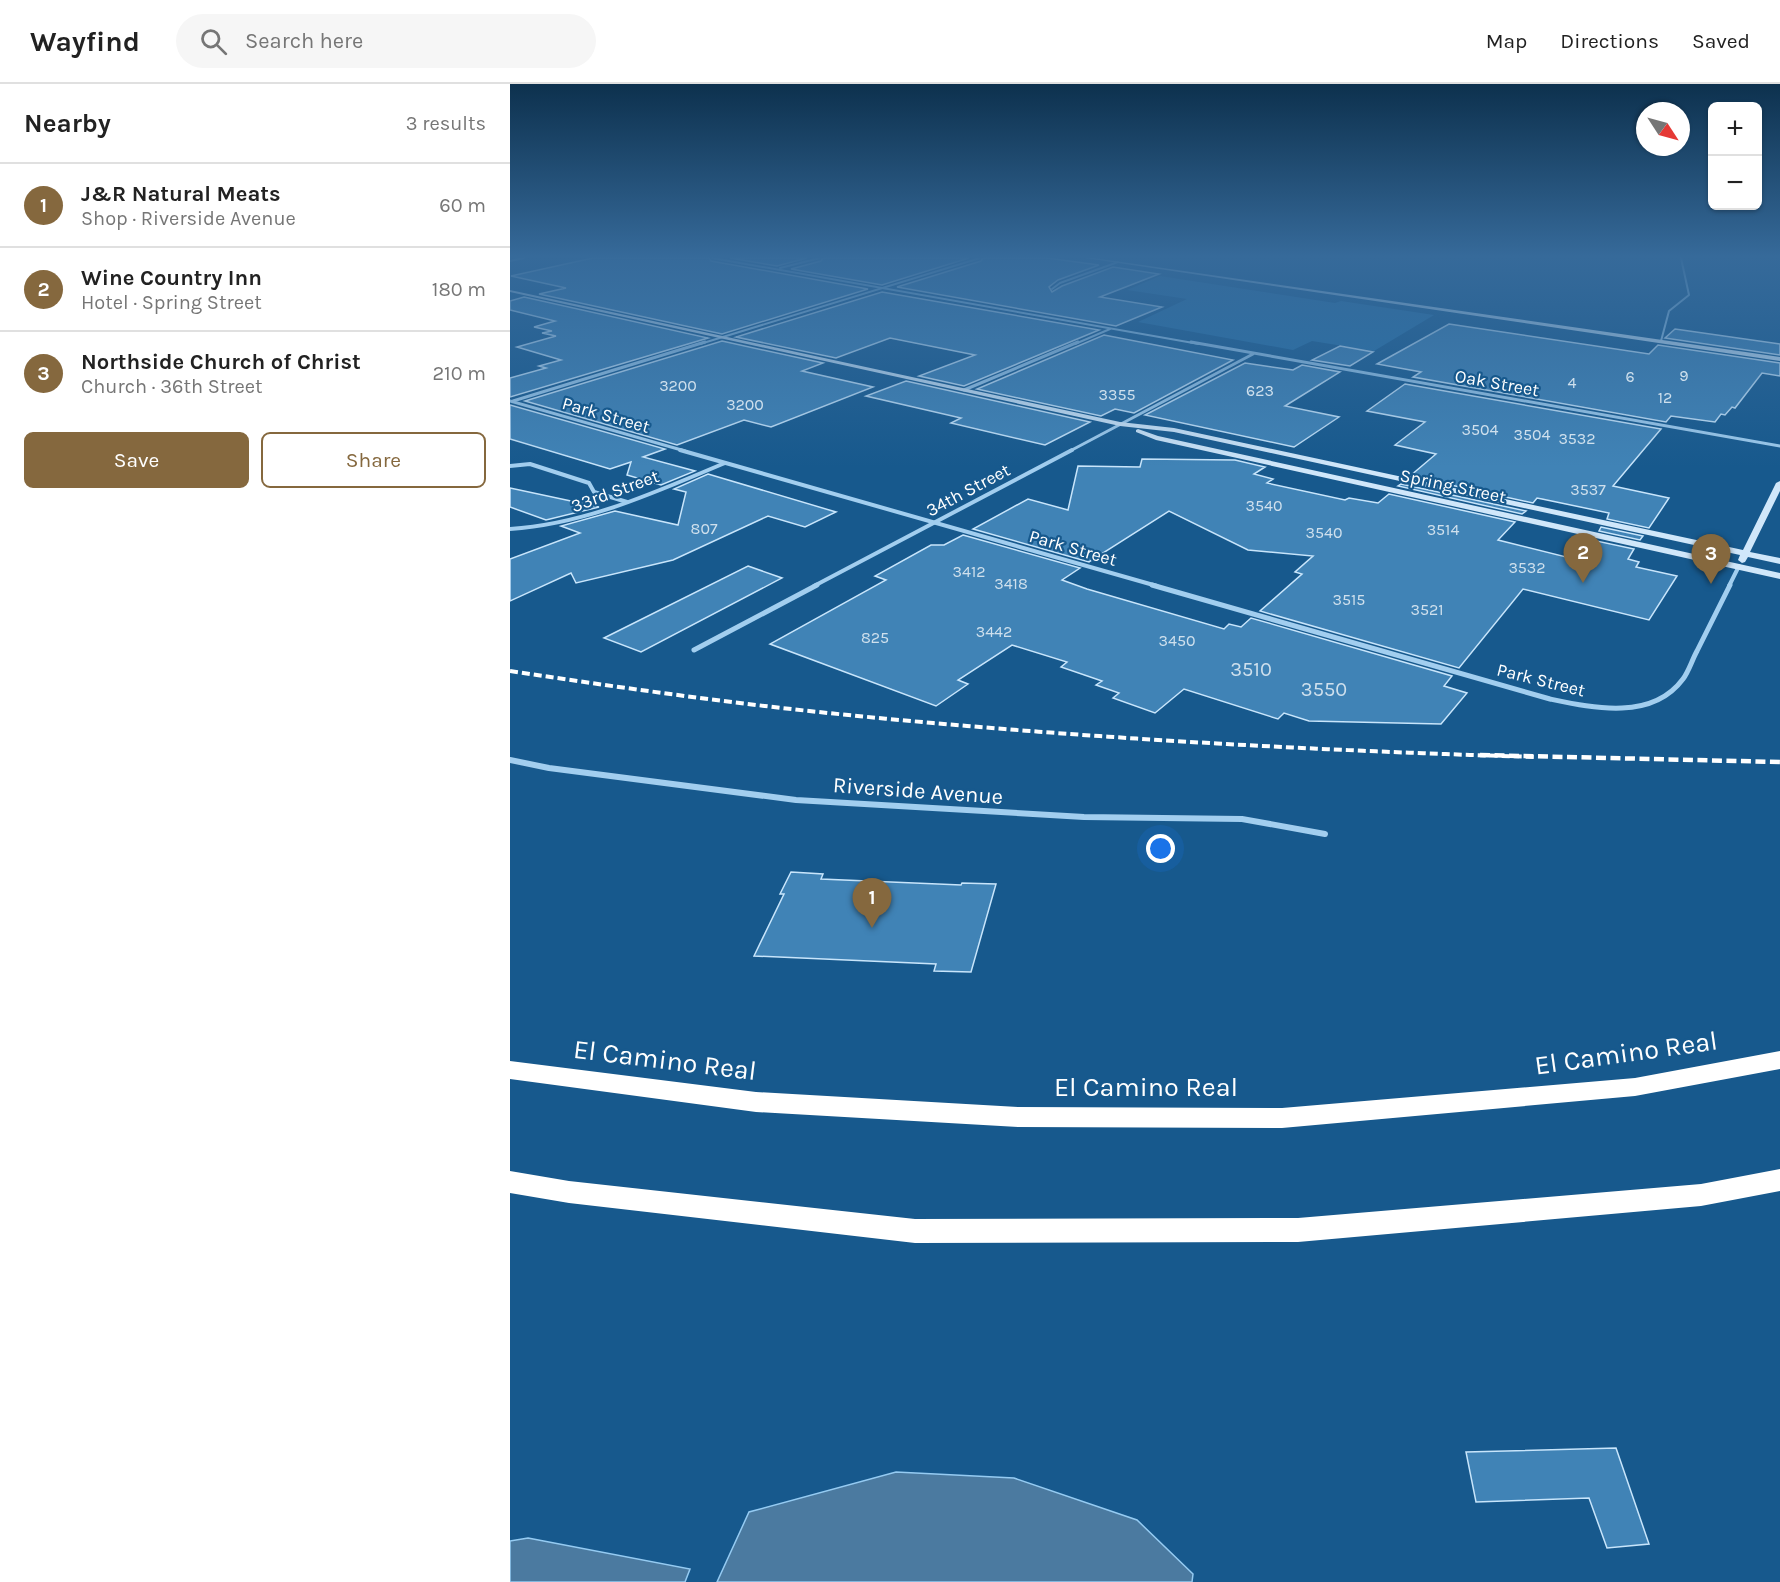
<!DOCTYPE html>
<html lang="en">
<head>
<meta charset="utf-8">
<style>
  body { margin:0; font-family:Karla,sans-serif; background:#f6f6f6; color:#222 }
  .controls { position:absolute; right:18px; top:18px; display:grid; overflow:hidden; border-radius:9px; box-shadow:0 2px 4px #0004 }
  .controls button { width:54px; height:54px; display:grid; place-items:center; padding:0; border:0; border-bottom:2px solid #e0e0e0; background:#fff; color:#222; font:30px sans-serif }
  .compass { position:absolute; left:1126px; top:18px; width:54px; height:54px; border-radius:50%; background:#fff; box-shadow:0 2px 4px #0004; rotate:126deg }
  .you { position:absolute; left:651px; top:765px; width:21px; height:21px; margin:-15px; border:4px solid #fff; border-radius:50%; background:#1a73e8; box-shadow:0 0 0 9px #1a73e833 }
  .badge { display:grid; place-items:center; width:39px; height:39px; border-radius:50%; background:#85683e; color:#fff; font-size:20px; font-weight:700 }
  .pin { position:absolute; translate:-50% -50px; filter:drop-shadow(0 2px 3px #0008) }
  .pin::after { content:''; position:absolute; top:32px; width:21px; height:18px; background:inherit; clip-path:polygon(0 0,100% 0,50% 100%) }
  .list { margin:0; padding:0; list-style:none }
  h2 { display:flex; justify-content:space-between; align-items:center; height:78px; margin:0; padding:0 24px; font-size:26px }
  h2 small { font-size:20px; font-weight:400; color:#767676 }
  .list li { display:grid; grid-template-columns:39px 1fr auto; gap:18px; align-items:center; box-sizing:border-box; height:84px; padding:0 24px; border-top:2px solid #e0e0e0 }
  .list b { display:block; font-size:22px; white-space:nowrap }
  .list p { margin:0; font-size:20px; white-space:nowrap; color:#767676 }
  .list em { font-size:20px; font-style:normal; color:#767676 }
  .actions { display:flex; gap:12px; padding:18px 24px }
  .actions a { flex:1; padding:14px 0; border:2px solid #85683e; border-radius:9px; text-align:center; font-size:21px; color:#85683e }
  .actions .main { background:#85683e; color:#fff }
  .icon { flex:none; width:33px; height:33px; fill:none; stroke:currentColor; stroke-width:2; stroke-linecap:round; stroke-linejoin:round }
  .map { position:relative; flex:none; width:1270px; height:1498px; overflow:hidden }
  header { display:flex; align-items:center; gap:36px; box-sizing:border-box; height:84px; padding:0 30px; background:#fff; border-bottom:2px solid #e0e0e0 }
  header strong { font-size:28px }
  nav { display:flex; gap:33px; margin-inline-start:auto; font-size:21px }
  .search { width:420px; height:54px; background:#f6f6f6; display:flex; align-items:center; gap:15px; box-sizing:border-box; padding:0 21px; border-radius:33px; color:#767676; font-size:22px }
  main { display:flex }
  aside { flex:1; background:#fff }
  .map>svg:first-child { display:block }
  .green { fill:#2772a9 }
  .water { fill:#4b7aa0; stroke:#95cbf2; stroke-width:1.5 }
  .building { fill:#4083b6; stroke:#c8e5fb; stroke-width:1.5 }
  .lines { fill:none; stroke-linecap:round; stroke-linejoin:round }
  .street-far4 { stroke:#a2ceef; stroke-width:2 }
  .street-far3 { stroke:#a2ceef; stroke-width:3 }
  .street-far2 { stroke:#a2ceef; stroke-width:4 }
  .street-far1 { stroke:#a2ceef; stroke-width:5 }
  .street { stroke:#a2ceef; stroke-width:6 }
  .secondary { fill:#d0e7fa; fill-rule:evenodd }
  .highway { fill:#fff; fill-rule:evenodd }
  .rail-far1 { stroke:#fff; stroke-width:4; stroke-dasharray:8 4; stroke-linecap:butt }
  .rail { stroke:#fff; stroke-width:4.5; stroke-dasharray:10 4.5; stroke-linecap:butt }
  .labels { text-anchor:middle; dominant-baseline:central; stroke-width:4.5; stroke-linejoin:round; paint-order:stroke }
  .far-number-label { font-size:16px; fill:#cfe0ed }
  .far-street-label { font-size:18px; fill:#fff; stroke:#17598d }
  .number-label { font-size:20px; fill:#cfe0ed }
  .street-label { font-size:22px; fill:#fff; stroke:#17598d }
  .near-street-label { font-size:27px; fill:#fff; stroke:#17598d }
</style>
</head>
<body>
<header>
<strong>Wayfind</strong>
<div class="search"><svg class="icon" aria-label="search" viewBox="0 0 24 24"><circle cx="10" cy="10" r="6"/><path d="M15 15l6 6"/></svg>Search here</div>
<nav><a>Map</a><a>Directions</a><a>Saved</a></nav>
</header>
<main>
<aside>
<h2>Nearby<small>3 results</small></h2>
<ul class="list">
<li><span class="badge">1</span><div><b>J&amp;R Natural Meats</b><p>Shop · Riverside Avenue</p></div><em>60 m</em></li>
<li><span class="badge">2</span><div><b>Wine Country Inn</b><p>Hotel · Spring Street</p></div><em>180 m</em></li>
<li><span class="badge">3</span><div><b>Northside Church of Christ</b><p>Church · 36th Street</p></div><em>210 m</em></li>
</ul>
<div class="actions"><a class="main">Save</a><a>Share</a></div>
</aside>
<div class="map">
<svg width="1270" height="1498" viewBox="0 0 1270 1498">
  <rect width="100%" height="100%" fill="#17598d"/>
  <!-- green -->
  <polygon class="green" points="650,192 825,219 831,217 924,231 864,267 802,257 783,266 628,238 677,215 617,206"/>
  <!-- water -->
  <g class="water">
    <polygon points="386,1388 504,1394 627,1436 683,1490 682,1498 207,1498 239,1428"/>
    <polygon points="18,1454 180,1485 175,1498 0,1498 0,1457"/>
  </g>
  <!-- building -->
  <g class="building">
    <polygon points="83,174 199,174 201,177 358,205 212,250 29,210 56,204 1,192"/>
    <polygon points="220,174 297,174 267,182"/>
    <polygon points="313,174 459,174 372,201 281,185 311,177"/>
    <polygon points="473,174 537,174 589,181 548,196 539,203 542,208 552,202 603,183 649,190 590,213 652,223 606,242 387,203 471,177"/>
    <polygon points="372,208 589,246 454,302 409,292 465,271 380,254 326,274 226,253"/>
    <polygon points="14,213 198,254 0,313 0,294 36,284 29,282 51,276 7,263 46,252 32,249 42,247 24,243 45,237 0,226 0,217"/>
    <polygon points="939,240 1139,270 1148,261 1270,279 1270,292 1252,289 1225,324 1222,323 1215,331 1211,330 1205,338 1161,332 1156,338 903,293 911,288 867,280"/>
    <polygon points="1165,245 1270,260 1270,271 1155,254"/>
    <polygon points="594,251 723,276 624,329 605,325 591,332 467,305"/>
    <polygon points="212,257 313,279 292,287 363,303 261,343 234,336 167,361 15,317"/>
    <polygon points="830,262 863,268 840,282 802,276"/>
    <polygon points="735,279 783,286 792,281 830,288 775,322 829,333 784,363 635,331"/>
    <polygon points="396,297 580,338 535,361 441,339 451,334 356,312"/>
    <polygon points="895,300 1151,345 1103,402 1159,414 1139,444 1097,435 1099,429 1032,415 1027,414 1023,419 900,392 926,370 885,361 915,338 857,327"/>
    <polygon points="0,321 155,365 133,373 185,387 151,401 117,391 121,378 100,385 0,355"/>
    <polygon points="632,375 725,376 755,383 744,390 763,395 757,399 835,416 839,414 868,419 879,410 1005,438 988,456 1068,476 1082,456 1124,465 1118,475 1129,478 1126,483 1167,492 1139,536 1013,505 949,584 750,527 792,490 785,488 803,472 738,466 659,427 579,478 463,445 518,415 558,426 568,382 630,383"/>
    <polygon points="198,390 326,428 295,443 258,432 163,476 66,499 61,489 0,517 0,475 70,449 51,442 105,427 168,441 176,408 164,405"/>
    <polygon points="891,400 1016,427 1012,430 888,402"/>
    <polygon points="0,404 89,423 36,436 0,423"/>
    <polygon points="1091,443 1133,452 1130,456 1089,447"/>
    <polygon points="453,451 570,484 552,496 577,505 714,545 719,540 731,543 741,534 942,592 934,602 957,609 931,640 799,637 774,629 768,635 674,605 645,629 603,614 609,609 586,601 592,597 551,583 557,578 502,561 448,596 458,600 426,622 260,560 376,496 365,492 421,461 434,461"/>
    <polygon points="238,482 272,494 131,568 94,554"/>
    <polygon points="281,788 313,790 311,795 451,801 452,799 486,800 461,888 424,887 426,880 244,872 274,810 270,810"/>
    <polygon points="1106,1364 1139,1460 1097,1464 1079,1414 966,1418 956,1368"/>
  </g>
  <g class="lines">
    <!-- street-far4 -->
    <g class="street-far4">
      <polyline points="202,174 689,260"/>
      <polyline points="0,177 14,174"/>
      <polyline points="270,184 310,174"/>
      <polyline points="542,205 550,199 608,178"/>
      <polyline points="1151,257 1159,227 1179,211 1171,174"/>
      <polyline points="190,260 470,174"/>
      <polyline points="565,260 600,245"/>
    </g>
    <!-- street-far3 -->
    <g class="street-far3">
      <polyline points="681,258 1270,362"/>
      <polyline points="454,306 568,258"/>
      <polyline points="0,317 175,367"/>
      <polyline points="3,317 195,258"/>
      <polyline points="560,367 743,270"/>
    </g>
    <!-- street-far2 -->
    <g class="street-far2">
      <polyline points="170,366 647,502"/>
      <polyline points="0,382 20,380 79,399 84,408 117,418"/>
      <path d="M0,445c77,-5 145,-37 215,-66"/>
      <polyline points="304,502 562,366"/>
      <polyline points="1219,502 1229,482"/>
    </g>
    <!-- street-far1 -->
    <g class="street-far1">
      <path d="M642,501l398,114c43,9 102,22 133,-20 6,-8 9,-19 14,-28 11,-22 22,-44 33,-66"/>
      <polyline points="184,566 307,501"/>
    </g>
    <!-- street -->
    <polyline class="street" points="0,676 39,684 286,716 574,733 732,735 815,750"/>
    <!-- secondary -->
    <g class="secondary">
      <polygon points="575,174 584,174 1270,273 1270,277"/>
      <polygon points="0,206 610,338 664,344 1233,466 1266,399 1270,397 1270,407 1240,468 1270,474 1270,480 1238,473 1235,478 1232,479 1228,476 1230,471 664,348 610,342 0,208"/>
      <polygon points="628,345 648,352 1270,489 1270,495 646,356 626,348 626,346"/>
    </g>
    <!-- highway -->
    <g class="highway">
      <polygon points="1270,967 1270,985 1125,1012 772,1044 508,1043 246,1028 0,995 0,977 246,1008 508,1023 772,1024 1125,994"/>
      <polygon points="1270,1085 1270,1107 1191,1122 788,1158 405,1159 59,1119 0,1109 0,1087 59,1097 405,1135 788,1134 1191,1100"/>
    </g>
    <!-- rail-far1 -->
    <path class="rail-far1" d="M0,587c106,16 212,31 318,42 235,24 471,37 707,44"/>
    <!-- rail -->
    <polyline class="rail" points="970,671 1270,678"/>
  </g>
  <!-- sky -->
  <linearGradient id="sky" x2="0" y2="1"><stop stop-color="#0d314e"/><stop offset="0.45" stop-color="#366a9a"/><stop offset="1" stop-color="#366a9a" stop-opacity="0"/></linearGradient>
  <rect width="1270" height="383" fill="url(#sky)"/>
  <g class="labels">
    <!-- far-number labels -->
    <g class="far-number-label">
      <text x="1174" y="291">9</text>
      <text x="1120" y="292">6</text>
      <text x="1062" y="298">4</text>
      <text x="168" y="301">3200</text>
      <text x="750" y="306">623</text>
      <text x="607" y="310">3355</text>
      <text x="1155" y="313">12</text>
      <text x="235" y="320">3200</text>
      <text x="970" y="345">3504</text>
      <text x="1022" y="350">3504</text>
      <text x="1067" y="354">3532</text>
      <text x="1078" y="405">3537</text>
      <text x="754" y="421">3540</text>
      <text x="194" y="444">807</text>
      <text x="933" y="445">3514</text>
      <text x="814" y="448">3540</text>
      <text x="1017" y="483">3532</text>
      <text x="459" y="487">3412</text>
      <text x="501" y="499">3418</text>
      <text x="839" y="515">3515</text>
      <text x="917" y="525">3521</text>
      <text x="484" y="547">3442</text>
      <text x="365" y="553">825</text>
      <text x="667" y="556">3450</text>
    </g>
    <!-- far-street labels -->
    <g class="far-street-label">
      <text transform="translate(987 299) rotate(10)">Oak Street</text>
      <text transform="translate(96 331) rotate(16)">Park Street</text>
      <text transform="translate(943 402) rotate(12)">Spring Street</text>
      <text transform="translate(458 406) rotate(-28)">34th Street</text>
      <text transform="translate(105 407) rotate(-20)">33rd Street</text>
      <text transform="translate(563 464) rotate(16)">Park Street</text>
      <text transform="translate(1031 596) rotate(14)">Park Street</text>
    </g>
    <!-- number labels -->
    <g class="number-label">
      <text x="741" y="585">3510</text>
      <text x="814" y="605">3550</text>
    </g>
    <!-- street labels -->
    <g class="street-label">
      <text transform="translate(408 707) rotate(4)">Riverside Avenue</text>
    </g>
    <!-- near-street labels -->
    <g class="near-street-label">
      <text transform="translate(1116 969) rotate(-8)">El Camino Real</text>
      <text transform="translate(155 976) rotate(7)">El Camino Real</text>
      <text x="636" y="1003">El Camino Real</text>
    </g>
  </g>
</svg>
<div class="controls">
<button>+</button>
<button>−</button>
</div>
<svg class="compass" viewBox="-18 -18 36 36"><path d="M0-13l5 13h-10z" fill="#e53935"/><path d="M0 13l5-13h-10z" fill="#767676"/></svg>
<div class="you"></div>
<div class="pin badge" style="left:362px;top:844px">1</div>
<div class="pin badge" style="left:1073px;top:499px">2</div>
<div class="pin badge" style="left:1201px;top:500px">3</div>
</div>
</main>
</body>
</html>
